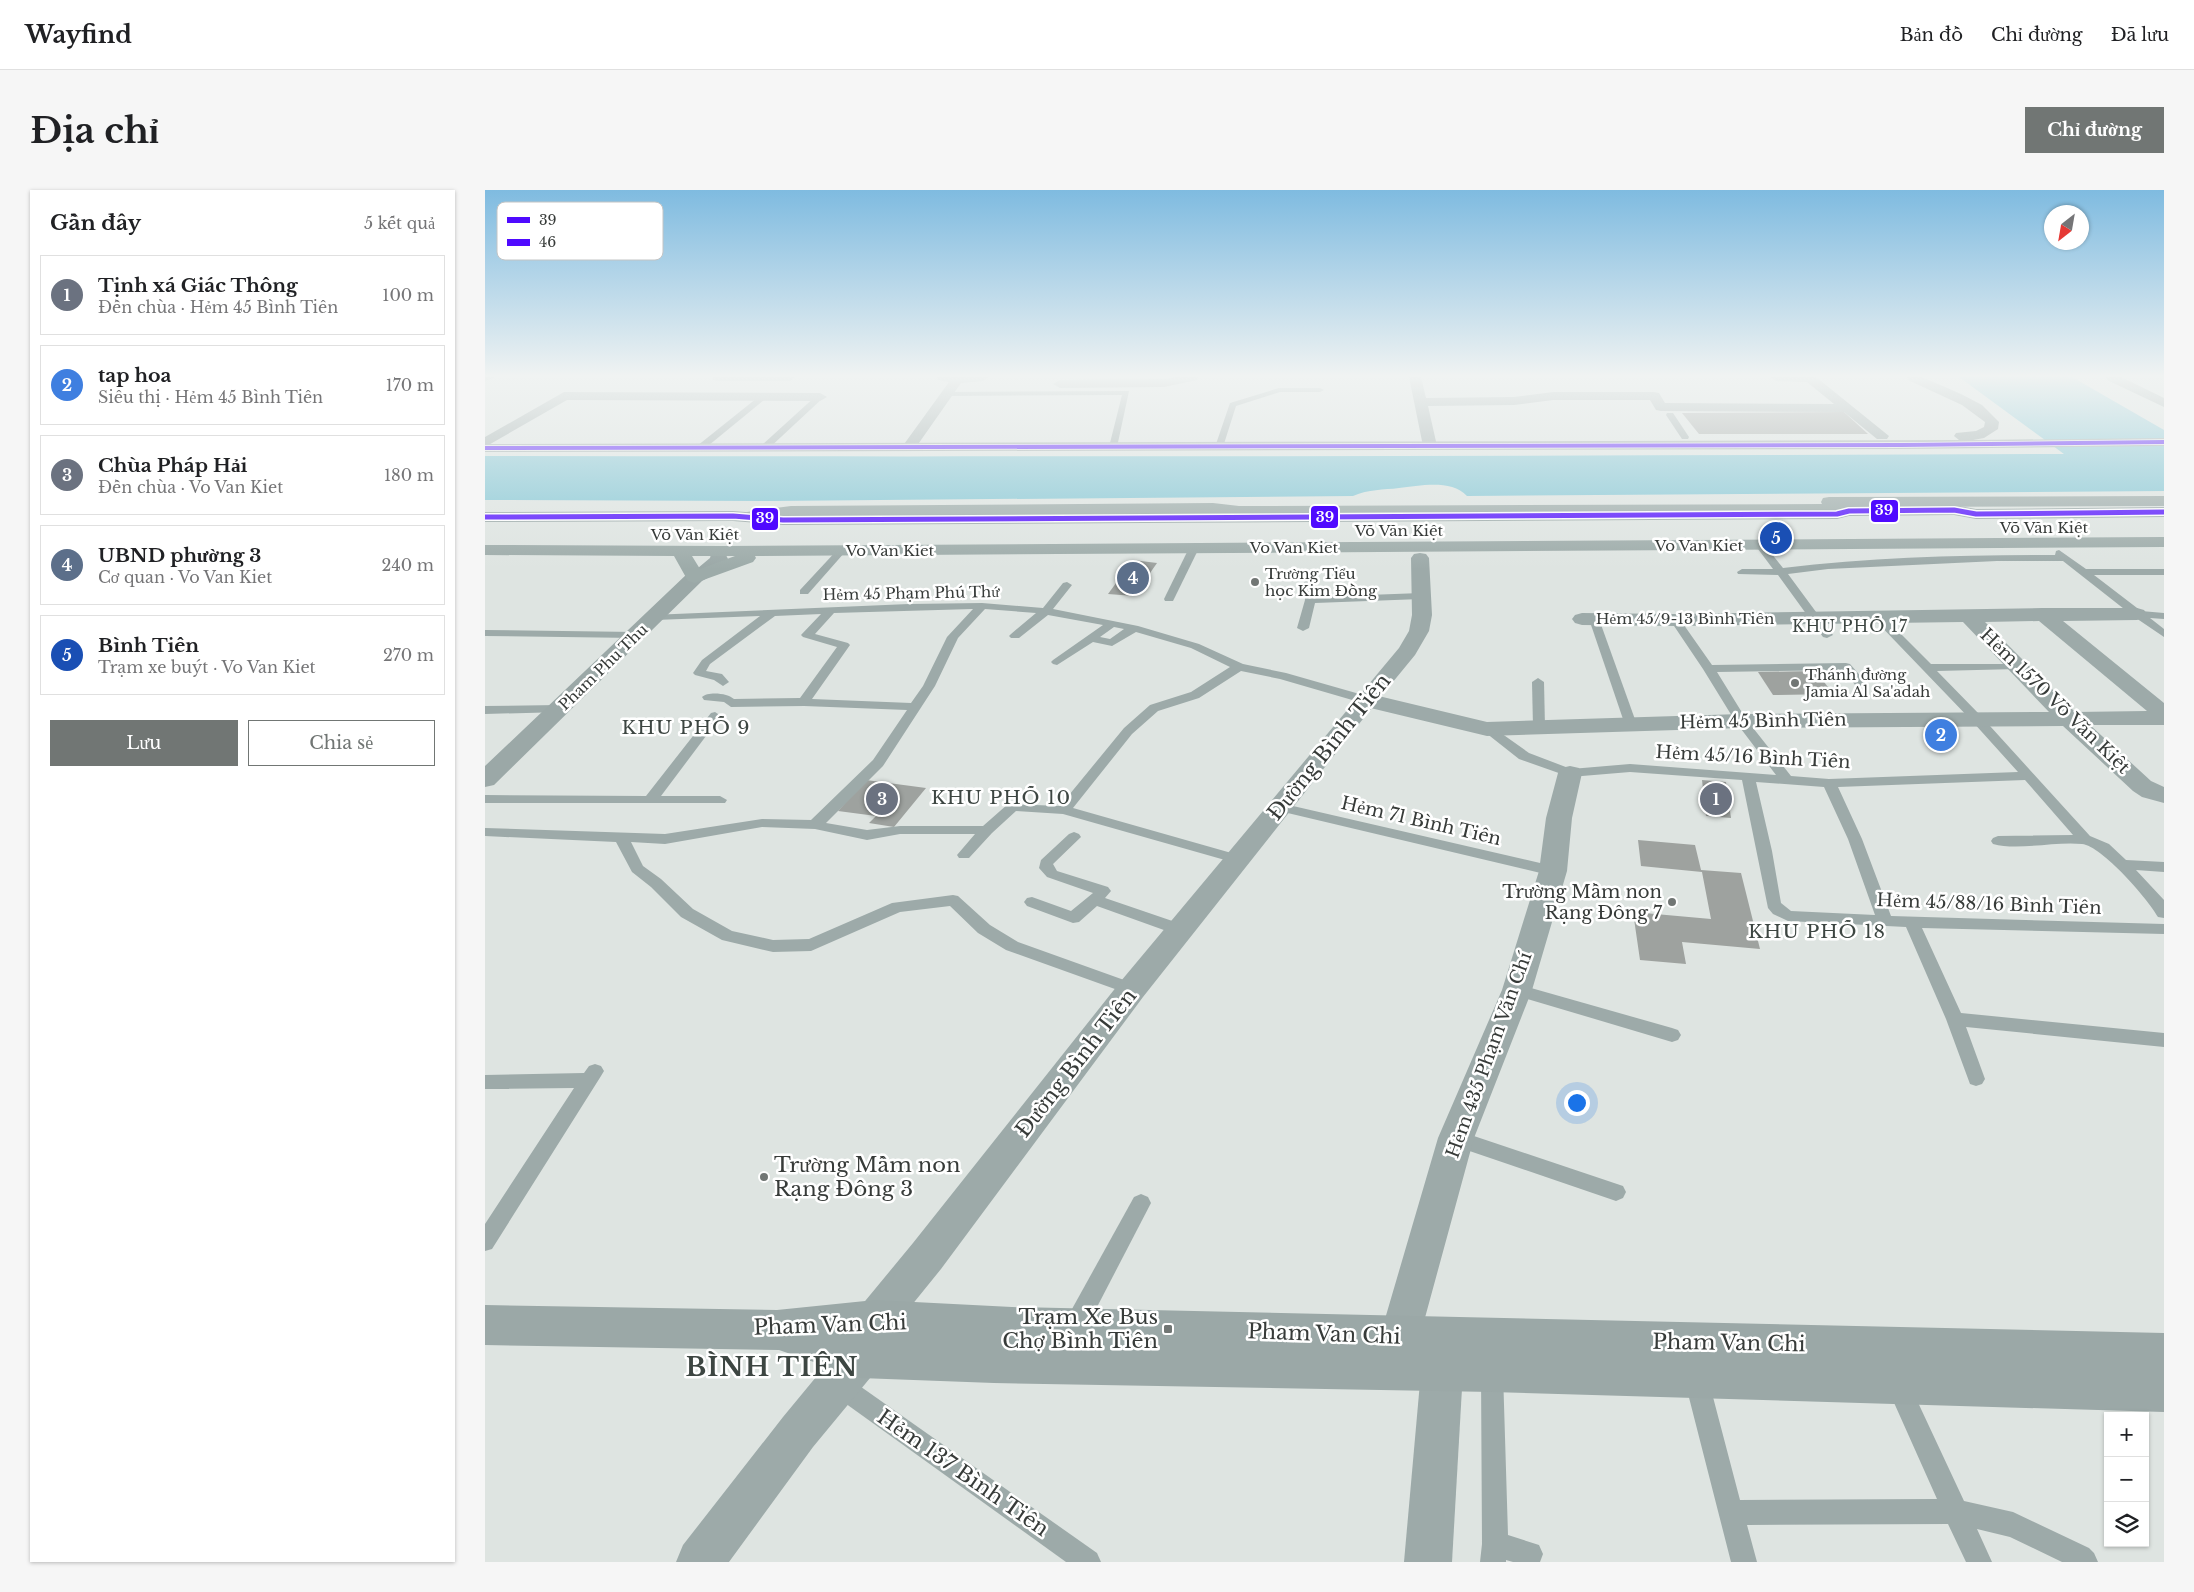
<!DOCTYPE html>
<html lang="vi">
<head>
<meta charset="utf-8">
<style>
  body { margin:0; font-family:"Libre Baskerville",serif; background:#f6f6f6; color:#202124 }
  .controls { position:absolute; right:15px; bottom:15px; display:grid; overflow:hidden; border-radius:0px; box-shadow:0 1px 4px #0004 }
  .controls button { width:45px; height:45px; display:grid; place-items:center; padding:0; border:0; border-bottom:1px solid #e0e0e0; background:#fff; color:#202124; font:25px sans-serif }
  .compass { position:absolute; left:1559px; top:15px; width:45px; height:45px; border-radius:50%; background:#fff; box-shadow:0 1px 4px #0004; rotate:211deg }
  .you { position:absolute; left:1091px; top:912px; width:18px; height:18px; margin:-12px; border:4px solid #fff; border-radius:50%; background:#1a73e8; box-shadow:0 0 0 8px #1a73e833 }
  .badge { display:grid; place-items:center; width:32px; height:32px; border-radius:50%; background:#717674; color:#fff; font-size:16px; font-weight:700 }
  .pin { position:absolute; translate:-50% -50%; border:2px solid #fff; box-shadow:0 1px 5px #0006 }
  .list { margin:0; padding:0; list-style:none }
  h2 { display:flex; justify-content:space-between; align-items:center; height:65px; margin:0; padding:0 20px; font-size:21px }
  h2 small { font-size:16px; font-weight:400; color:#757577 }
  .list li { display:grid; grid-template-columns:32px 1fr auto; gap:15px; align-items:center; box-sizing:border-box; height:80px; margin:0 10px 10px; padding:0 10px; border:1px solid #e0e0e0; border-radius:0px }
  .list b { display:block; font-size:19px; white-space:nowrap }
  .list p { margin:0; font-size:16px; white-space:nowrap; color:#757577 }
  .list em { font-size:16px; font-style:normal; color:#757577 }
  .actions { display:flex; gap:10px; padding:15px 20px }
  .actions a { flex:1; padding:11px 0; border:1px solid #717674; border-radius:0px; text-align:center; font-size:18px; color:#717674 }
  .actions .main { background:#717674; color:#fff }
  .icon { flex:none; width:28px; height:28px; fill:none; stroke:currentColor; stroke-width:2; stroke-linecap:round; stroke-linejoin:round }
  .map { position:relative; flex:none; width:1679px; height:1372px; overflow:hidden; border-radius:0px }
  header { display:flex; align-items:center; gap:30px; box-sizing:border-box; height:70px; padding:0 25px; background:#fff; border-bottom:1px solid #e0e0e0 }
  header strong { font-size:24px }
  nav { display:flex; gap:28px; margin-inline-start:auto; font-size:18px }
  .intro { display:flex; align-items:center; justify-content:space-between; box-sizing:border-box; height:120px; padding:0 30px }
  h1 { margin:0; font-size:35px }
  .button { padding:12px 22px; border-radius:0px; background:#717674; color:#fff; font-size:18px; font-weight:700 }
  main { display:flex; gap:30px; padding:0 30px }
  aside { flex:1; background:#fff; border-radius:0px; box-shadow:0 1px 4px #0004 }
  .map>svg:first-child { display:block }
  .water { fill:#83c6d4 }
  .building { fill:#9ea29f }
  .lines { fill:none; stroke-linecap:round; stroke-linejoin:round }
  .service { fill:#9daaa9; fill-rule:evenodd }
  .minor { fill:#9daaa9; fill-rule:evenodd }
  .tertiary { fill:#9daaa9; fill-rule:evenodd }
  .secondary { fill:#9ba8a7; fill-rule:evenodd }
  .primary { fill:#9daba9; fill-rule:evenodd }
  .trunk { fill:#9aa8a7; fill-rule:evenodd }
  .bus-1-casing { stroke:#fff; stroke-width:8 }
  .bus-2-casing { stroke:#fff; stroke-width:5.5 }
  .bus-1 { stroke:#4f0aff; stroke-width:5 }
  .bus-2 { stroke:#4f0aff; stroke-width:4 }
  .poi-dot { fill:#717674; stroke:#fff; stroke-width:2 }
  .labels { text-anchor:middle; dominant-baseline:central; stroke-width:5; stroke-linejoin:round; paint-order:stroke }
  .far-street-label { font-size:15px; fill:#373b39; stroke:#fff }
  .far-poi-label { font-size:15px; fill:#373b39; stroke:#fff; text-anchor:start }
  .far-neighbourhood-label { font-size:16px; letter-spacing:1px; fill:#3d4642; stroke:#fff }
  .street-label { font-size:18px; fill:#373b39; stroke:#fff }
  .poi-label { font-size:18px; fill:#373b39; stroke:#fff; text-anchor:end }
  .neighbourhood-label { font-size:19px; letter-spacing:1px; fill:#3d4642; stroke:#fff }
  .near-street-label { font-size:21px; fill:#373b39; stroke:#fff }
  .near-poi-label { font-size:21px; fill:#373b39; stroke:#fff; text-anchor:start }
  .near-district-label { font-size:26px; font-weight:bold; letter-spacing:1px; fill:#3d4642; stroke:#fff }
  .key { fill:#fff; stroke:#c3c4c4; stroke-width:1 }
  .key-label { font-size:14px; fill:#373b39 }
  .line-badge { stroke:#fff; stroke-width:2 }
  .badge-label { font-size:14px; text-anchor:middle; font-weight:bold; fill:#fff }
</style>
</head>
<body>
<header>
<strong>Wayfind</strong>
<nav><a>Bản đồ</a><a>Chỉ đường</a><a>Đã lưu</a></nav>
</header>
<div class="intro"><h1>Địa chỉ</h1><a class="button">Chỉ đường</a></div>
<main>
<aside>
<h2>Gần đây<small>5 kết quả</small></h2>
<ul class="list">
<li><span class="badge" style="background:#6b7280">1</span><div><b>Tịnh xá Giác Thông</b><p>Đền chùa · Hẻm 45 Bình Tiên</p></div><em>100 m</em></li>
<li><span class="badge" style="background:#3f7fe0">2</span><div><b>tap hoa</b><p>Siêu thị · Hẻm 45 Bình Tiên</p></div><em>170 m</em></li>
<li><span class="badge" style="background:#6b7280">3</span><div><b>Chùa Pháp Hải</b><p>Đền chùa · Vo Van Kiet</p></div><em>180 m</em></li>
<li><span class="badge" style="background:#5c6f8a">4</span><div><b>UBND phường 3</b><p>Cơ quan · Vo Van Kiet</p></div><em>240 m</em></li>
<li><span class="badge" style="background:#1a4fb4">5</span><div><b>Bình Tiên</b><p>Trạm xe buýt · Vo Van Kiet</p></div><em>270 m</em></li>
</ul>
<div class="actions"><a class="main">Lưu</a><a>Chia sẻ</a></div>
</aside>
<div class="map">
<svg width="1679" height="1372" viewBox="0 0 1679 1372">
  <rect width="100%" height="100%" fill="#dee4e1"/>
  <!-- water -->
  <path class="water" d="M1474,187h113l92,53v61l-697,5c-16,-17 -47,-10 -68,-8 -16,2 -30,1 -46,8l-583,5 -285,-1v-44c526,1 1052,0 1579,-2z"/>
  <!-- building -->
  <g class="building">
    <polygon points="1359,222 1383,244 1214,244 1197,223"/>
    <polygon points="648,370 672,373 649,406 623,404"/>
    <polygon points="1331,481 1348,504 1288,505 1273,482"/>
    <polygon points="381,590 441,598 409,637 384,633 391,626 353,621"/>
    <polygon points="1217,590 1241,592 1246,628 1221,626"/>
    <polygon points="1153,650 1210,655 1216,680 1256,683 1275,759 1197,752 1201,774 1155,770 1148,722 1226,729 1217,682 1156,676"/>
  </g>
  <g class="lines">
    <!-- service -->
    <g class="service">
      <polygon points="0,187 11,187 0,191"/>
      <polygon points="794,198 835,198 839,200 835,202 795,202 751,216 738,257 731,259 730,257 745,213"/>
      <polygon points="644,201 632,257 628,259 624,257 637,205 462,206 458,204 462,202"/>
      <polygon points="277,204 284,206 218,260 212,260 212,256"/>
      <polygon points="332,205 339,207 282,260 276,260 276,256"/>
      <polygon points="1182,223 1188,223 1204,247 1203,249 1197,249 1181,225"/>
      <path d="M1275,352l3,1 20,25c90,-11 182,-13 272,-13l1,-4 3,-1 27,19h78v6h-70l47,36 23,2v6l-14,-1 14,11v8l-31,-21 -70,-55h-66l-169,8 -40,5 45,61 -6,3 -4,-1 -45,-62 -40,-1 -1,-2 5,-3h31l-18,-24z"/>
      <polygon points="709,355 714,358 689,409 688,411 680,411 679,409 704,358"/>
      <polygon points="357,357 362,360 360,362 323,404 315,404 315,400 354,358"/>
      <polygon points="824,389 829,392 830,407 936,403 941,406 936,409 830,413 824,438 818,441 812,438 820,410 819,392"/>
      <path d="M582,392l5,3 -19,24 85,17 61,18 44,20 43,9 84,24 2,3 -6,4 -86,-25 -39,-8 -42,27 -41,13 -26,23 -59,74 169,48 2,3 -2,3h-10l-169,-48 -47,-3 -24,22 -23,25h-10l-2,-3 18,-21h-75l-33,6 -52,-11 -53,-2 -97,17 -34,-2 12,24 18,13 32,30 39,22 41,9 36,-1 83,-36 61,-8 5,1 32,29 28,17 120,43 2,4 -2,4 -6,2 -6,-2 -120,-43 -28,-17 -28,-27 -50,6 -89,39 -38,1 -51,-12 -41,-23 -30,-30 -19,-15 -16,-30 -131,-6v-8l180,6 97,-15 49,1 62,-60 34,-50 -103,-4 -73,1 -7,-5 -20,-2 -2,-3c6,-6 26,-4 32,2l66,-1 37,-51 -34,-10 -2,-2 20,-21 -46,2 -65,48 -4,7 16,3 7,8 -6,4 -9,-6 -19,-5 -2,-2 9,-13 58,-44 -105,4 -4,-1 -1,-2 1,-2 258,-11 73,-1 61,5 20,-25zM488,419l-26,28 -24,49 -12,17 -99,-4 38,-54 -2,-2 -33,-9 19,-21zM500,419l51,4 -25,21 -2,2 2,2h8l29,-23 55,10 -50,35 -2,2 2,2 4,1 36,-23 19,4 24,-14 55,16 39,19 -39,25 -41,13 -26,23 -64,78 -52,-2 -25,22h-83l-33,4 -41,-7 57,-57 52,-80 23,-48zM629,437l10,2 -14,10 -10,-2z"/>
      <path d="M1392,423l4,1 50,50h90l2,2 -2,2 -4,1 -80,2 43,44 110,121 19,8 17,16 38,2v10l-28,-2 28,30v18l-6,-1c-10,-18 -56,-71 -76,-73 -27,-3 -64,7 -89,0l-2,-3 2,-3 5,-2 75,-1 -48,-55 -187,7 24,52 29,77 273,8v10l-242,-6 39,85 203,20v14l-198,-20 19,52 -3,5 -6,2 -6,-2 -24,-65 -40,-92 -118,-6 -15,-7 -5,-6 -26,-128 -112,-8 -60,5 -51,-18 -38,-30 2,-3h8l38,27 42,16 59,-5 146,11 -41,-54 -32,-52 -33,-49 5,-3 4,1 33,47 134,-2 4,1 14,16 2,3 -2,3h-8l-13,-16 -126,2 29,47 45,57 38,3 189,-7 -46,-51 -99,-103 -1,-2 1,-2zM1271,592l68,5 24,52 27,76 -84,-4 -10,-8 -9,-52z"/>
      <polygon points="1109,426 1114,429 1152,535 1150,538 1146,539 1140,535 1104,429"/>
      <polygon points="0,440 151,442 157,445 151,448 0,446"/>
      <polygon points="1053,488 1059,492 1060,537 1054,541 1048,537 1047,492"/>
      <polygon points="74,515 80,519 78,522 0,524 0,516"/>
      <polygon points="230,522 236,526 176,606 235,606 242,610 240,613 0,613 0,605 161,606 226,523"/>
      <polygon points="795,613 1068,676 1073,678 1075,681 1073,684 1068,686 790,620 788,617"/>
      <polygon points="589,642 594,644 596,647 568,674 572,681 623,697 626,701 620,708 702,736 704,740 702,744 696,746 690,744 612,716 594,732 588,733 542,716 539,712 542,708 547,707 586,721 608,703 562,687 554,678 556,670 584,644"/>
      <polygon points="1032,794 1187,838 1193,840 1196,845 1193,850 1187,852 1026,804 1024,800 1026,796"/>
      <polygon points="110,874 116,876 119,881 116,886 7,1059 0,1061 0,1034 89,898 0,899 0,885 99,883 104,876"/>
      <polygon points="971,940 1138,996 1141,1002 1138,1008 1131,1011 964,954 961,948 964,942"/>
      <polygon points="656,1004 663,1007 666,1013 598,1144 590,1147 582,1144 579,1136 582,1128 649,1007"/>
      <polygon points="1007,1171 1015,1174 1018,1182 1023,1345 1054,1355 1058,1364 1055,1372 1028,1372 1021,1370 1021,1372 995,1372 997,1354 996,1182 999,1174"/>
      <polygon points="1211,1176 1219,1180 1223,1188 1255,1310 1452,1309 1402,1197 1406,1189 1414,1185 1422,1189 1479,1311 1528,1322 1604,1358 1609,1363 1613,1372 1577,1372 1525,1347 1492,1339 1507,1372 1481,1372 1463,1334 1262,1335 1272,1372 1246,1372 1199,1188 1203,1180"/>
      <polygon points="354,1183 362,1187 612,1363 616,1372 581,1372 346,1203 342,1195 346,1187"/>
    </g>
    <!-- minor -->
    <g class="minor">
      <polygon points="227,187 311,187 305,191 233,191 228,190"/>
      <polygon points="452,187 504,187 498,191 476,193 429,260 419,260 417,257 464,192 453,190"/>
      <polygon points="691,187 713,187 712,190 679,197 575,198 568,194 575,190 679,189"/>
      <polygon points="924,187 936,187 941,208 1029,207 1068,202 1169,202 1174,203 1180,213 1349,214 1322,192 1291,191 1285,187 1331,187 1404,246 1402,249 1392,249 1359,222 1176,221 1171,220 1165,210 1068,210 1029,215 943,216 952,256 950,259 940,259 938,256"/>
      <polygon points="79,202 335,203 342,207 335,211 82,210 0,257 0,247"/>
      <path d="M1557,418h95l7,2 3,4 -3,4 -7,2 -74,1 101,82v22h-74l61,56 13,6v16l-22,-6 -9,-6 -70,-65 -322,2 -254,8 -129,-31 -3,-5 3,-5 8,-2 121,29 254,-8 308,-2 -86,-90 -288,4 -93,-1 -7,-2 -3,-4 3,-4 7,-2 93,1zM1554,431l108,90 -72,1 -90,-90z"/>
      <polygon points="1085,576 1094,578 1097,583 1087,628 1082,681 1047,800 989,948 935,1146 929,1160 915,1166 901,1160 895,1146 953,948 1017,800 1054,681 1061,628 1073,583 1076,578"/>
      <polygon points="957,1160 972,1166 978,1181 967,1372 919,1372 936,1181 942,1166"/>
    </g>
    <!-- tertiary -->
    <g class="tertiary">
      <polygon points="1422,187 1437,187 1476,204 1497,215 1514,232 1513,239 1499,248 1488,250 1679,248 1679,256 1416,259 0,262 0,254 1474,250 1469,246 1471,243 1491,241 1499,237 1500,232 1477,215 1423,190"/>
      <polygon points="1621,187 1636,187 1679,208 1679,217 1622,190"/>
      <polygon points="935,363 941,364 944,368 947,425 944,441 930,465 889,515 658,807 456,1079 405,1142 390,1182 328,1257 244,1372 191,1372 198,1355 298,1227 360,1152 376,1116 428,1053 636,791 914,458 924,441 927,425 926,368 929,364"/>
    </g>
    <!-- secondary -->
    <g class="secondary">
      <path d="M233,360l6,1 4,8c-7,10 -16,17 -26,22l-208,204 -9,2v-21l203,-193 10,-5 12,-10 2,-7z"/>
      <polygon points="390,1110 527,1117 1679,1143 1679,1222 1007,1202 509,1193 375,1188 294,1160 0,1155 0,1115 292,1120"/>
    </g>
    <!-- primary -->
    <g class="primary">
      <polygon points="1679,306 1679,316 1368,317 1372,321 1370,325 1364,326 1348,324 754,326 728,323 306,326 268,331 262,330 260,326 262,322 268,321 306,316 728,313 754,316 1337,314 1336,312 1338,308 1344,307"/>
      <path d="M1679,347v10l-1409,9 1,2 -3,4 -58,21 -7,-2 -14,-25 -189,-1v-10l236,1zM207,366h43l-35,13z"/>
    </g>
    <!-- trunk -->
    <polygon class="trunk" points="1469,315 1491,319 1679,317 1679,327 1491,329 1469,325 1364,326 1352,329 298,335 248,331 0,332 0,322 248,321 298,325 1352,319 1364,316"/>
    <defs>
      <polyline id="bus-1" points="0,327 248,326 298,330 1352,324 1364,321 1469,320 1491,324 1679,322"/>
      <polyline id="bus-2" points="0,258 1416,255 1679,252"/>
    </defs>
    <!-- bus-1 casing -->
    <use href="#bus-1" class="bus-1-casing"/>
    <!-- bus-2 casing -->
    <use href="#bus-2" class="bus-2-casing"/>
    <!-- bus-1 -->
    <use href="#bus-1" class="bus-1"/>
    <!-- bus-2 -->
    <use href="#bus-2" class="bus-2"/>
  </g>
  <!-- sky -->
  <linearGradient id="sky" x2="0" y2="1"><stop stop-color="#7fbbe0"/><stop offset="0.49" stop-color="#f0f3f2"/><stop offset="1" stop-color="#f0f3f2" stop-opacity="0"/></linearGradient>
  <rect width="1679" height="379" fill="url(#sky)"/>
  <!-- markers -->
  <g class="poi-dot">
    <circle cx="770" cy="392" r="5"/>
    <circle cx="1310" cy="493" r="5"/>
    <circle cx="1187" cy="712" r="5"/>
    <circle cx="279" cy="987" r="5"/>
    <rect x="678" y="1134" width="10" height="10" rx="2.5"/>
  </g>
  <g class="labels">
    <!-- far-street labels -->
    <g class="far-street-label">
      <text x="1559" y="337">Võ Văn Kiệt</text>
      <text x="914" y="340">Võ Văn Kiệt</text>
      <text x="210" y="344">Võ Văn Kiệt</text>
      <text x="1214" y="355">Vo Van Kiet</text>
      <text x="809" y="357">Vo Van Kiet</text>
      <text x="405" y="360">Vo Van Kiet</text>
      <text transform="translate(426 403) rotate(-1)">Hẻm 45 Phạm Phú Thứ</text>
      <text x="1200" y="428">Hẻm 45/9-13 Bình Tiên</text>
      <text transform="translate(118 477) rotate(-44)">Pham Phu Thu</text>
    </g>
    <!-- far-poi labels -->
    <g class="far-poi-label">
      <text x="780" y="383">Trường Tiểu<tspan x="780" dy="17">học Kim Đồng</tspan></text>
      <text x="1320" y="484">Thánh đường<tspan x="1320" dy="17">Jamia Al Sa'adah</tspan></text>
    </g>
    <!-- far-neighbourhood labels -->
    <g class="far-neighbourhood-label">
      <text x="1365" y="436">KHU PHỐ 17</text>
    </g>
    <!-- street labels -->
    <g class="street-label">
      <text transform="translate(1570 511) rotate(44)">Hẻm 1570 Võ Văn Kiệt</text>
      <text transform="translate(1278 531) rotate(-1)">Hẻm 45 Bình Tiên</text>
      <text transform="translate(1268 567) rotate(3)">Hẻm 45/16 Bình Tiên</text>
      <text transform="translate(936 631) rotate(13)">Hẻm 71 Bình Tiên</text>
      <text transform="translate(1504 714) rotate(2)">Hẻm 45/88/16 Bình Tiên</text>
      <text transform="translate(1004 865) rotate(-70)">Hẻm 435 Phạm Văn Chí</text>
    </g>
    <!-- poi labels -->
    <g class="poi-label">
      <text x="1177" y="702">Trường Mầm non<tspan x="1177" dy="21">Rạng Đông 7</tspan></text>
    </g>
    <!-- neighbourhood labels -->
    <g class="neighbourhood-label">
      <text x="201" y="537">KHU PHỐ 9</text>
      <text x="516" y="607">KHU PHỐ 10</text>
      <text x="1332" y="741">KHU PHỐ 18</text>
    </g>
    <!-- near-street labels -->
    <g class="near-street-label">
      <text transform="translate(844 557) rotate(-51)">Đường Bình Tiên</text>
      <text transform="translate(591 873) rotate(-52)">Đường Bình Tiên</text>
      <text transform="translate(345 1135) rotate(-2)">Pham Van Chi</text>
      <text transform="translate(839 1144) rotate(2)">Pham Van Chi</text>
      <text transform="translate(1244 1153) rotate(1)">Pham Van Chi</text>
      <text transform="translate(478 1283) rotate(35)">Hẻm 137 Bình Tiên</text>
    </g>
    <!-- near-poi labels -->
    <g class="near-poi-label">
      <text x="289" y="975">Trường Mầm non<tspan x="289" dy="24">Rạng Đông 3</tspan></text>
      <text x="673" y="1127" text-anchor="end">Trạm Xe Bus<tspan x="673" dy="24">Chợ Bình Tiên</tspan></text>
    </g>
    <!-- near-district labels -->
    <g class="near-district-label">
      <text x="287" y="1177">BÌNH TIÊN</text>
    </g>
  </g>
  <!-- legend -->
  <rect x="12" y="12" width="166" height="58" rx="8" class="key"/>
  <rect x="22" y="27" width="23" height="6" fill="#4f0aff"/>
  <rect x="22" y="49" width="23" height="7" fill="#4f0aff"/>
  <g class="key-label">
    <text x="54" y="35">39</text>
    <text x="54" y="57">46</text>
  </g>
  <g class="line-badge">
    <rect x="1385" y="309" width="29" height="24" rx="5" fill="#4f0aff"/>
    <rect x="825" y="315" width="29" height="24" rx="5" fill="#4f0aff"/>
    <rect x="266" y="317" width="28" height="24" rx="5" fill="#4f0aff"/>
  </g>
  <g class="badge-label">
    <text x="1399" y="325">39</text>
    <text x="840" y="332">39</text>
    <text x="280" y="333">39</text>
  </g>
</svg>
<div class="controls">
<button>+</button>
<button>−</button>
<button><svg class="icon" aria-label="layers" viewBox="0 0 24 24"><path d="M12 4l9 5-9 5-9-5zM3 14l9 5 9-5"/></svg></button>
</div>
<svg class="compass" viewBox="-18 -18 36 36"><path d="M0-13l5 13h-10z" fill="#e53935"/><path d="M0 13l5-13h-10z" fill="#757577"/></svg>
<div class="you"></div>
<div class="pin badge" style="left:1231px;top:609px;background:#6b7280">1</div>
<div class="pin badge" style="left:1456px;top:545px;background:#3f7fe0">2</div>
<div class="pin badge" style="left:397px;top:609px;background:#6b7280">3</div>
<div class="pin badge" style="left:648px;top:388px;background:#5c6f8a">4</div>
<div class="pin badge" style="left:1291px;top:348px;background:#1a4fb4">5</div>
</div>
</main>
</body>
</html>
